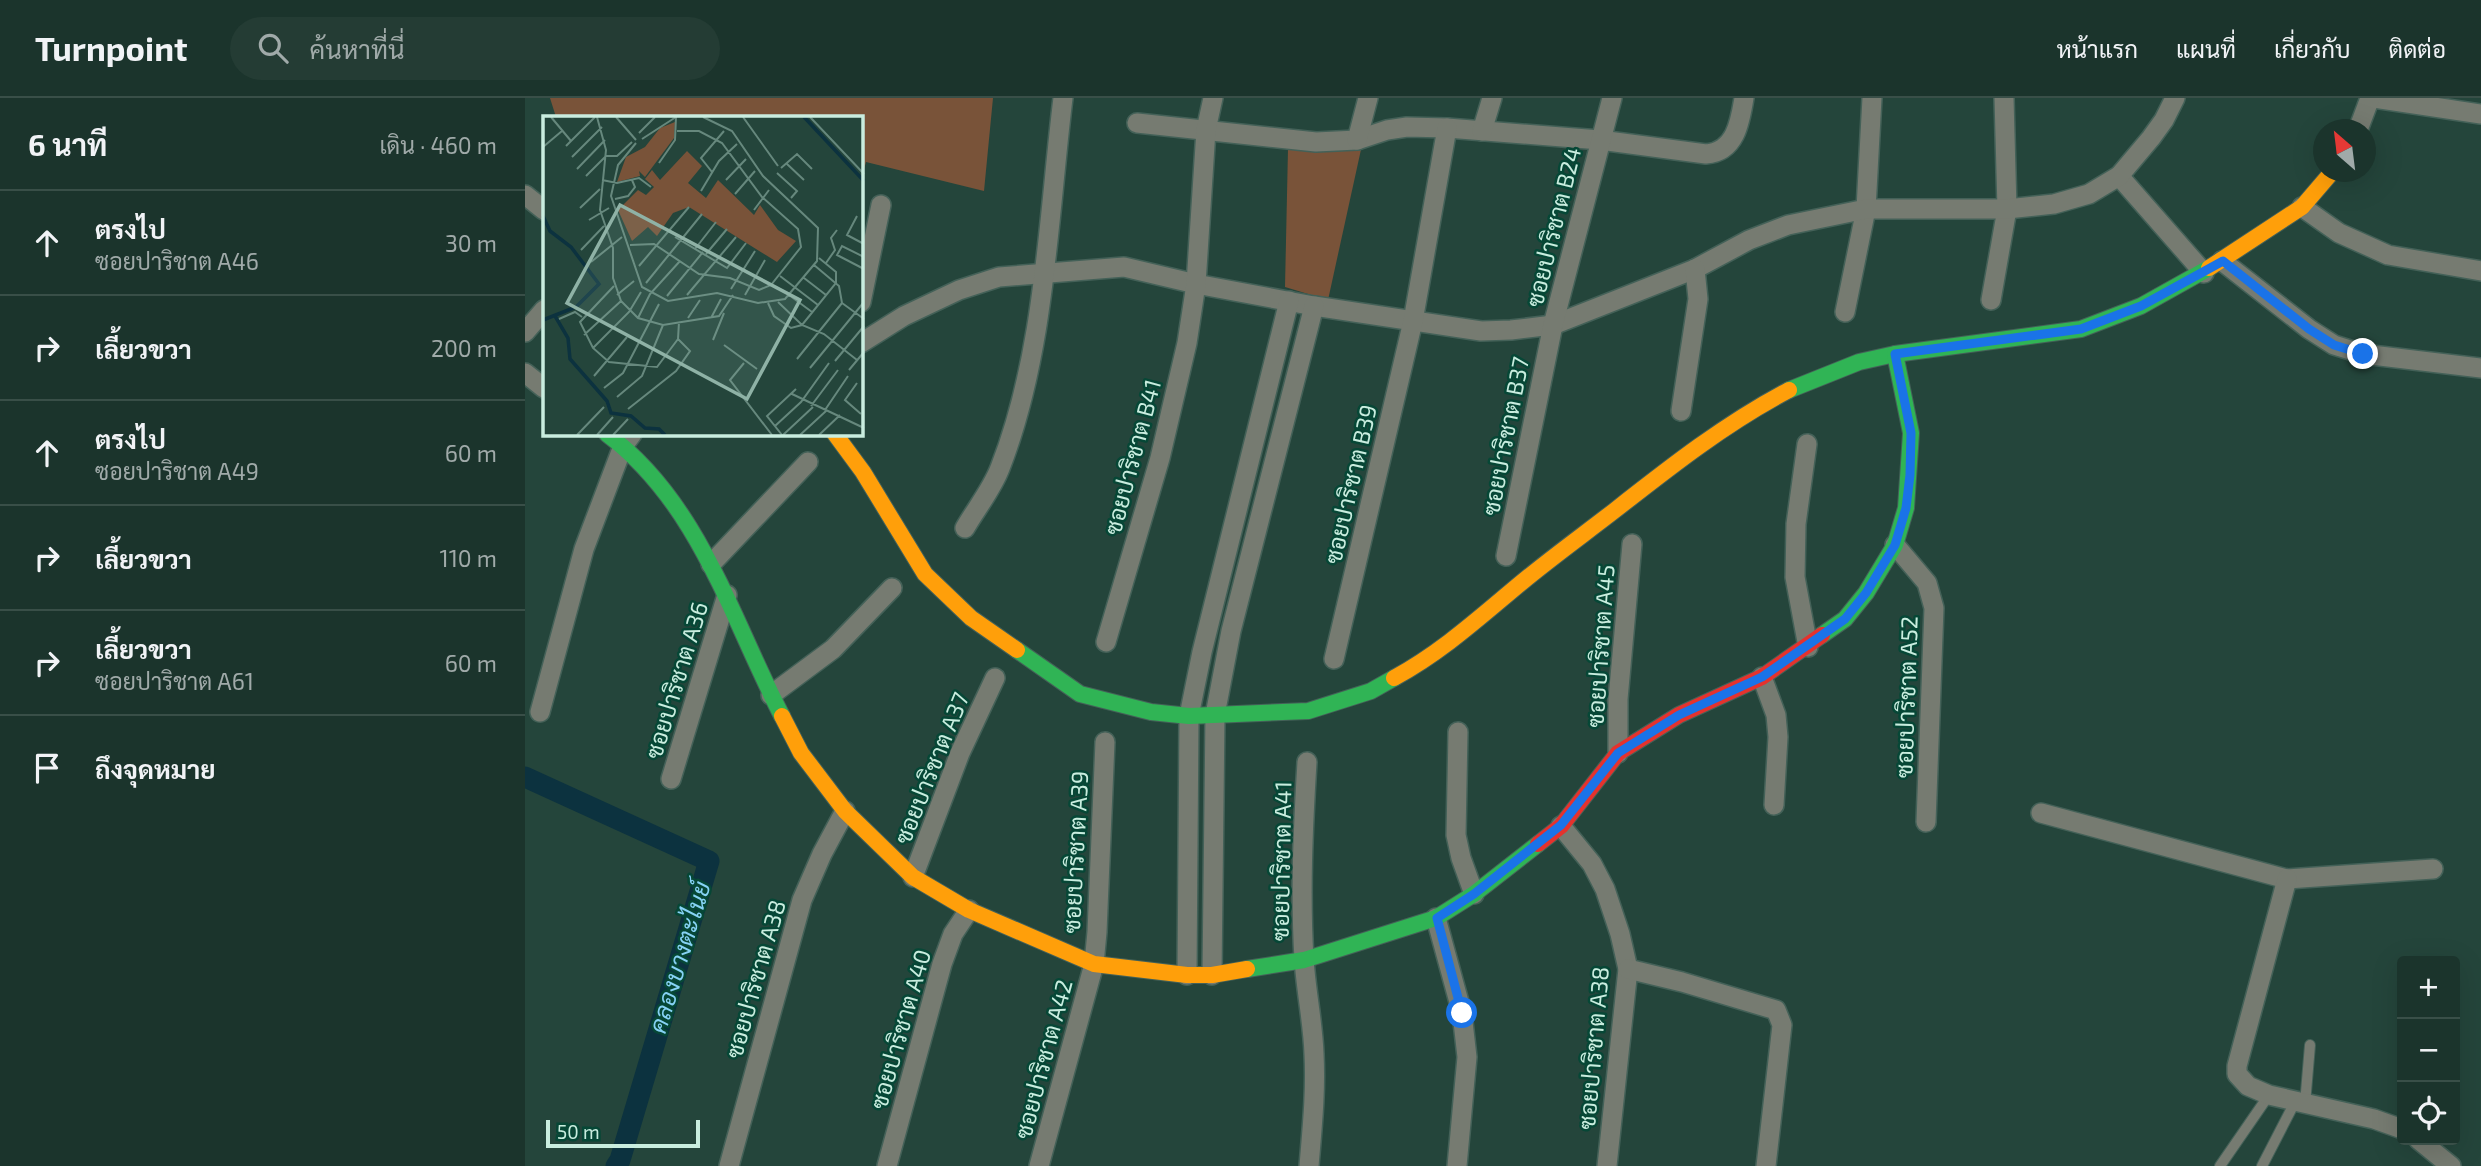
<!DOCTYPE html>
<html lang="th">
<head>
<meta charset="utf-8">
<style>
  body { margin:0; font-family:"Exo 2",Sarabun,sans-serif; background:#243c34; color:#f1f3f6 }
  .controls { position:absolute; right:21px; bottom:21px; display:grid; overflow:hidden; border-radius:7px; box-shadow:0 7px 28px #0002 }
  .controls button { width:63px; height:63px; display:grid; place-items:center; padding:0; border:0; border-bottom:2px solid #394f48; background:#1b342c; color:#f1f3f6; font:35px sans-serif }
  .compass { position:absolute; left:1788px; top:21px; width:63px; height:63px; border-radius:50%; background:#1b342c; box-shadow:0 7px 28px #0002; rotate:332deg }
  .scale { position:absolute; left:21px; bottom:18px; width:154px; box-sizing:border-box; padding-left:7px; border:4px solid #c9eddf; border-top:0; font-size:19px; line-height:24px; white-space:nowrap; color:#c9eddf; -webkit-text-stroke:5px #064736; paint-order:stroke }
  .stop { position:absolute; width:21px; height:21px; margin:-16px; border:5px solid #1a73e8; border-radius:50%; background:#fff }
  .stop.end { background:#1a73e8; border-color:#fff; box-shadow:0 2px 7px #0008 }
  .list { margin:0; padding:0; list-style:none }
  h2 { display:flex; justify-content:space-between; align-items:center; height:91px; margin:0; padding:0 28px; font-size:30px }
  h2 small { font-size:23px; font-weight:400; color:#a0aaa9 }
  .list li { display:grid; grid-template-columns:46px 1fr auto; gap:21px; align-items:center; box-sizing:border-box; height:105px; padding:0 28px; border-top:2px solid #394f48 }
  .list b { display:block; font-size:26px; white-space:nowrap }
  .list p { margin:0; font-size:23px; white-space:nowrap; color:#a0aaa9 }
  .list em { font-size:23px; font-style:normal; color:#a0aaa9 }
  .icon { flex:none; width:38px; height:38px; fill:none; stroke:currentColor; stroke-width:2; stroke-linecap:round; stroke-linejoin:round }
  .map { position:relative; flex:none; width:1956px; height:1068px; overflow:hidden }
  header { display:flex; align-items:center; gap:42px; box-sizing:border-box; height:98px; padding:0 35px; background:#1b342c; border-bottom:2px solid #394f48 }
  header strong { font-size:33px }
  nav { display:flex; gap:38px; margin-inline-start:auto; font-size:24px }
  .search { width:490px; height:63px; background:#243c34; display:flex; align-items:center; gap:18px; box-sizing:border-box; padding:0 24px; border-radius:38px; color:#a0aaa9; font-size:26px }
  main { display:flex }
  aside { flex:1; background:#1b342c }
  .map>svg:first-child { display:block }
  .green { fill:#795339 }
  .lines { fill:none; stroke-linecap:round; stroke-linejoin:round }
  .canal { stroke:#0c323f; stroke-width:21 }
  .lane-casing { stroke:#446158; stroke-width:12 }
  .street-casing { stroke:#446158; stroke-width:22 }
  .fast-casing { stroke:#446158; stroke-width:18 }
  .slow-casing { stroke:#446158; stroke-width:18 }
  .jam-casing { stroke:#446158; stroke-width:18 }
  .lane { stroke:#767b71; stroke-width:10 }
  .street { stroke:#767b71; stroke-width:19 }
  .fast { stroke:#30b455; stroke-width:16 }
  .slow { stroke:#ff9f0a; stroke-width:16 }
  .jam { stroke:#e5322d; stroke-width:16 }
  .route { stroke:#1a73e8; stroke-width:9 }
  .labels { text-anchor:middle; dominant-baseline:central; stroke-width:5; stroke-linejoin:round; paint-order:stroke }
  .street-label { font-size:23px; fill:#c9eddf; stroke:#064736 }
  .water-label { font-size:24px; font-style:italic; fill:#86d2f5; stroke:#064736 }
  .inset-river { fill:none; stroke:#0c323f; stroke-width:3.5 }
  .inset-road { fill:none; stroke:#66887d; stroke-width:2 }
  .view { fill:#8fb2a6; fill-opacity:0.15; stroke:#8fb2a6; stroke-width:3.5 }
  .inset-edge { fill:none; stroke:#c9eddf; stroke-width:3.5 }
</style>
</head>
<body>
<header>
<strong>Turnpoint</strong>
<div class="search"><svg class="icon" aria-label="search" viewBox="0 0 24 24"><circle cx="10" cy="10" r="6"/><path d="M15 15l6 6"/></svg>ค้นหาที่นี่</div>
<nav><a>หน้าแรก</a><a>แผนที่</a><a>เกี่ยวกับ</a><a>ติดต่อ</a></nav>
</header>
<main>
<aside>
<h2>6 นาที<small>เดิน · 460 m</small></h2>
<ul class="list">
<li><svg class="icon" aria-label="ahead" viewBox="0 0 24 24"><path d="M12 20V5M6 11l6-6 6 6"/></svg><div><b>ตรงไป</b><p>ซอยปาริชาต A46</p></div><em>30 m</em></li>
<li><svg class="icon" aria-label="right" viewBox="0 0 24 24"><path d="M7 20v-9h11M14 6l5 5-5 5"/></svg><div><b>เลี้ยวขวา</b></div><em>200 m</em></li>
<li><svg class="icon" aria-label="ahead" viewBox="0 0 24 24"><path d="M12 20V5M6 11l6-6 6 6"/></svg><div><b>ตรงไป</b><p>ซอยปาริชาต A49</p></div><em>60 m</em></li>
<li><svg class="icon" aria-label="right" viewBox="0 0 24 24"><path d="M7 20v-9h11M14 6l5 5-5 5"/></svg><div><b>เลี้ยวขวา</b></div><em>110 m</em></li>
<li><svg class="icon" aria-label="right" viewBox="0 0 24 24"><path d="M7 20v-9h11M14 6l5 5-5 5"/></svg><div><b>เลี้ยวขวา</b><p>ซอยปาริชาต A61</p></div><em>60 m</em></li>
<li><svg class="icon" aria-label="arrive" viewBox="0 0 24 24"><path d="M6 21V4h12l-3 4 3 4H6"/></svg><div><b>ถึงจุดหมาย</b></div></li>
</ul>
</aside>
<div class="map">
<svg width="1956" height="1068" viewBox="0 0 1956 1068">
  <rect width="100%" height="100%" fill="#24453b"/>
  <!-- green -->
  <g class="green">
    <polygon points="25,0 468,0 459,93 341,64 336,82 336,19 31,19"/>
    <polygon points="837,47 803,202 760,189 763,51"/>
  </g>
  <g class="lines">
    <!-- canal -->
    <polyline class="canal" points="0,679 184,763 95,1062 91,1068"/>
    <defs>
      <g id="lane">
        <polyline points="1780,1006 1785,947"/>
        <polyline points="1695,1068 1744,997"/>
        <polyline points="1737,1068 1770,1004"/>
      </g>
      <g id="street">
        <polyline points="1849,0 1956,16"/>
        <path d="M612,25l179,19 41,-2 30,-10 20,-3 40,1 153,12 106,14c29,-2 34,-31 38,-56"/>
        <polyline points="1833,32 1845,0"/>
        <polyline points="957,33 967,0"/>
        <polyline points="832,42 843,0"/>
        <polyline points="1594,78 1679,175"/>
        <polyline points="0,97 19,112"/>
        <polyline points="1777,109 1814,135 1863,157 1956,173"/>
        <polyline points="1697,163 1784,231 1809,247 1838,256 1956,270"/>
        <polyline points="1466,202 1482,111 1479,0"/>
        <polyline points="336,204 356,107"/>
        <polyline points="1320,214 1341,111 1347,0"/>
        <polyline points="0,234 19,212"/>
        <polyline points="336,245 379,218 434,192 474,179 599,169 671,186 789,208 956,233 986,232 1028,227 1170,171 1224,142 1263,127 1341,111 1482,111 1529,106 1564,96 1594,78 1626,40 1639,22 1650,0"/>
        <polyline points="0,275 19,290"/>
        <polyline points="1156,313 1173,201 1170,171"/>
        <polyline points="1282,346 1271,426 1270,479 1283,549"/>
        <path d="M440,430c11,-19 27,-39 35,-60 45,-115 48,-248 63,-370"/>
        <polyline points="1370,447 1402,485 1409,510 1401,724"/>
        <polyline points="981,458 1028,227 1087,0"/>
        <polyline points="186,466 283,364"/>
        <polyline points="581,544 635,360 662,245 671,186 681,32 688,0"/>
        <polyline points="809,561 888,223 922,30"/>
        <polyline points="1237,579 1251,617 1253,639 1249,707"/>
        <polyline points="246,597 308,551 367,490"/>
        <polyline points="15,614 59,451 98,348 107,336"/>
        <polyline points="933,634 931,737 936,760 949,796"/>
        <polyline points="1093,655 1093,601 1107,446"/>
        <path d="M782,664c-4,66 -7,131 -3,197 2,32 9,64 10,95 2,38 -2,75 -5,112"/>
        <polyline points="146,681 202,497"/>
        <polyline points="1516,715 1762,781 1908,771"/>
        <polyline points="1036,728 1067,766 1080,791 1095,836 1103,871 1082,1068"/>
        <polyline points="388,779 435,655 470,580"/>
        <polyline points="1762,781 1712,968 1712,976 1723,988 1744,997 1849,1021 1877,1031"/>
        <polyline points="911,820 937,915 942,959 932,1068"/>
        <polyline points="1103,871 1157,884 1251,912 1257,927 1241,1068"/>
        <polyline points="662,877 664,618 677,554 764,203"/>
        <polyline points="687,877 690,617 706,533 789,208"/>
        <polyline points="1894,1042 1926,1068"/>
        <polyline points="204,1068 277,802 297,756 320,713"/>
        <polyline points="362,1068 417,866 428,836 444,812"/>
        <polyline points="514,1068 569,866 572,834 580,644"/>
      </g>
      <g id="fast">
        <polyline points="1264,292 1334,264 1370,256 1556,231 1616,208 1684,170"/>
        <path d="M82,336c93,70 124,184 175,282"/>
        <polyline points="1297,537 1320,521 1341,495 1370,447 1381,410 1386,335 1370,256"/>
        <polyline points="492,552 555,596 626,614 664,618 783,613 846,593 869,580"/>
        <polyline points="722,871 779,862 911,820 949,796 1013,746"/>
      </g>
      <g id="slow">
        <polyline points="1684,170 1777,109 1807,74"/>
        <polyline points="310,336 338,374 400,476 446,520 492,552"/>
        <path d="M869,580c48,-26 86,-61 127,-95 30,-25 62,-48 93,-72 56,-44 112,-88 175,-121"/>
        <polyline points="257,618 276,655 320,713 388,779 444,812 569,866 662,877 687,877 722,871"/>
      </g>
      <polyline id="jam" points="1013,746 1036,728 1093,655 1154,617 1237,579 1297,537"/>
    </defs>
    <!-- lane casing -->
    <use href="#lane" class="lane-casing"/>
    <!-- street casing -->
    <use href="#street" class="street-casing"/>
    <!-- fast casing -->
    <use href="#fast" class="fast-casing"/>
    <!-- slow casing -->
    <use href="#slow" class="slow-casing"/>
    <!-- jam casing -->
    <use href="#jam" class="jam-casing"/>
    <!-- lane -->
    <use href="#lane" class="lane"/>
    <!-- street -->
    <use href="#street" class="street"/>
    <!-- fast -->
    <use href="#fast" class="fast"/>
    <!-- slow -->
    <use href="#slow" class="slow"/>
    <!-- jam -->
    <use href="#jam" class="jam"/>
  </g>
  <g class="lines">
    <!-- route -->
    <polyline class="route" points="937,915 912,820 949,796 1036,727 1093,655 1154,617 1237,579 1320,521 1341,495 1370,447 1381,410 1385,377 1386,335 1370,256 1556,231 1616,208 1698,163 1784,231 1809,247 1838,256"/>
  </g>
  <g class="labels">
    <!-- street labels -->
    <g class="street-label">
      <text transform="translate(1028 129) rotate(-76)">ซอยปาริชาต B24</text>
      <text transform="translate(980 338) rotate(-79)">ซอยปาริชาต B37</text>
      <text transform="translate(607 359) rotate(-75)">ซอยปาริชาต B41</text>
      <text transform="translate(825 386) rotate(-77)">ซอยปาริชาต B39</text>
      <text transform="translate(1075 548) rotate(-86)">ซอยปาริชาต A45</text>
      <text transform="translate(151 582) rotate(-73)">ซอยปาริชาต A36</text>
      <text transform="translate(1381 599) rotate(-88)">ซอยปาริชาต A52</text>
      <text transform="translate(406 670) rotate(-68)">ซอยปาริชาต A37</text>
      <text transform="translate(550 754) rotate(-87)">ซอยปาริชาต A39</text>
      <text transform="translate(756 763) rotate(-89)">ซอยปาริชาต A41</text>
      <text transform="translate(230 881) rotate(-74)">ซอยปาริชาต A38</text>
      <text transform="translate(375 931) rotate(-74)">ซอยปาริชาต A40</text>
      <text transform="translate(1068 950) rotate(-85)">ซอยปาริชาต A38</text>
      <text transform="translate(518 961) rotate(-75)">ซอยปาริชาต A42</text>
    </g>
    <!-- water labels -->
    <g class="water-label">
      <text transform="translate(154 859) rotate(-73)">คลองบางตะไนย์</text>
    </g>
  </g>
  <!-- overview -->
  <g transform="translate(18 18)">
    <rect width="320" height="320" fill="#24453b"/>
    <path d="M132,6l-1,16 -29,39 -6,-6 1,5 -23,6 9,-25 19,-10 15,-19zM144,35l15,15 -14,17 18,15 12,-18 36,35 6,-10 18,25 18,11 -19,21 -88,-55 -16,6 -16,23 -9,-9 -16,14 -14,-31 20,-20 8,5 8,-8 -9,-8 7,-9 8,10z" fill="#795339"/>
    <path class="inset-river" d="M261,1l60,64M0,100l7,15 21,16 28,37 -23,23 -33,13M12,200l13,22 2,21 37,42 4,12 20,3 14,12 14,1 6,6"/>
    <path class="inset-road" d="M8,1l20,24M54,1l9,33 -6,60 13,38v30l8,23 17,17 25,7 56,-9 14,-21M73,1l20,23M200,1l35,49M267,1l54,57M96,17l16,-16M99,23l34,-22M93,27l-18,22 -7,31 31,91 26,14 49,-8 41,10 27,-4 32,-38 1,-33 -55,-52 -31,-45 -29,-14M23,30l29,-29M0,31l19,-16M29,41l30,-30M116,47l16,-23 1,-23M244,48l17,16M238,52l16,-14 15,15M34,53l28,-29M169,56l-11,-14 23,-27M234,57l20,18 -6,7M43,60l20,-20h11l15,-14M59,64l15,3 22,-5 12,9M183,64l20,-21M158,75l18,-30 18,-17M192,78l20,-23M72,83l13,-3 7,-9 -3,-7M37,92l20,-19M211,94l15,-20M314,100l-10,19 17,9M46,104l20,-12M132,121l52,31 19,-25M87,129l24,-1 45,30 31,4 29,12 12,-5 30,-38 -3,-18 -36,-32 -40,-54 -23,-12h-22M152,133l21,-27M38,134l23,-24M163,138l21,-25M321,141l-22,-11 -5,9 27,14M48,146l31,-25M283,147l9,-13 -4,-12 6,-8M271,149l25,21 3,17 22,16M96,150l50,-59M237,160l38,29M261,162l22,17M103,167l56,-69M71,170l-34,36 13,26 16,14 48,5 21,-28 1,-17M188,173l24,-38M74,179l17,-14M144,179l49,-58M202,179l20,-35M246,179l23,17M124,180l36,-44M235,186l24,23 22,9 33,26M225,187l6,13 17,12 11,-3 34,-42v-11l-17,-14M95,202l12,-24 30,-33M145,202l12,-18M168,202l10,-19M16,203l16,-7 7,5M41,219l37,-34M170,224l11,-27M181,229l33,24M50,232l36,-36 12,-20M254,243l45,-56M292,245l29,-35M201,247l-14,17 42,55M267,252l54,-66M306,254l15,-18M51,260l33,-39M314,267l-12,17 16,14M61,272l19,-15 36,-69M249,278l72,34M74,281l25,-21 21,-51M268,290l27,-36M85,293l48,-38 14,-20 -12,-12M282,294l23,-34M232,310l26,-24 28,-39M34,319l27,-28M54,319l16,-18M70,319l15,-16M239,319l-15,-19 29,-27M240,319l30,-28M257,319l26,-24M276,319l21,-20"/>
    <path class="view" d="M77,89l180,95 -53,99 -180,-96z"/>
    <rect width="320" height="320" class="inset-edge"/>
  </g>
</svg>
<div class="controls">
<button>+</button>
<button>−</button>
<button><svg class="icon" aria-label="locate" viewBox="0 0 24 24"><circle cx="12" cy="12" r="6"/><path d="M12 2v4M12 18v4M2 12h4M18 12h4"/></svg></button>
</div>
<svg class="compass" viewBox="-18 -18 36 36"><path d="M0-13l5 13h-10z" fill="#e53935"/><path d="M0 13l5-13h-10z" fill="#a0aaa9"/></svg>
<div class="scale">50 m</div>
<div class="stop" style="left:937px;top:915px"></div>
<div class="stop end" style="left:1838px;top:256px"></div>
</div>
</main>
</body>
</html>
